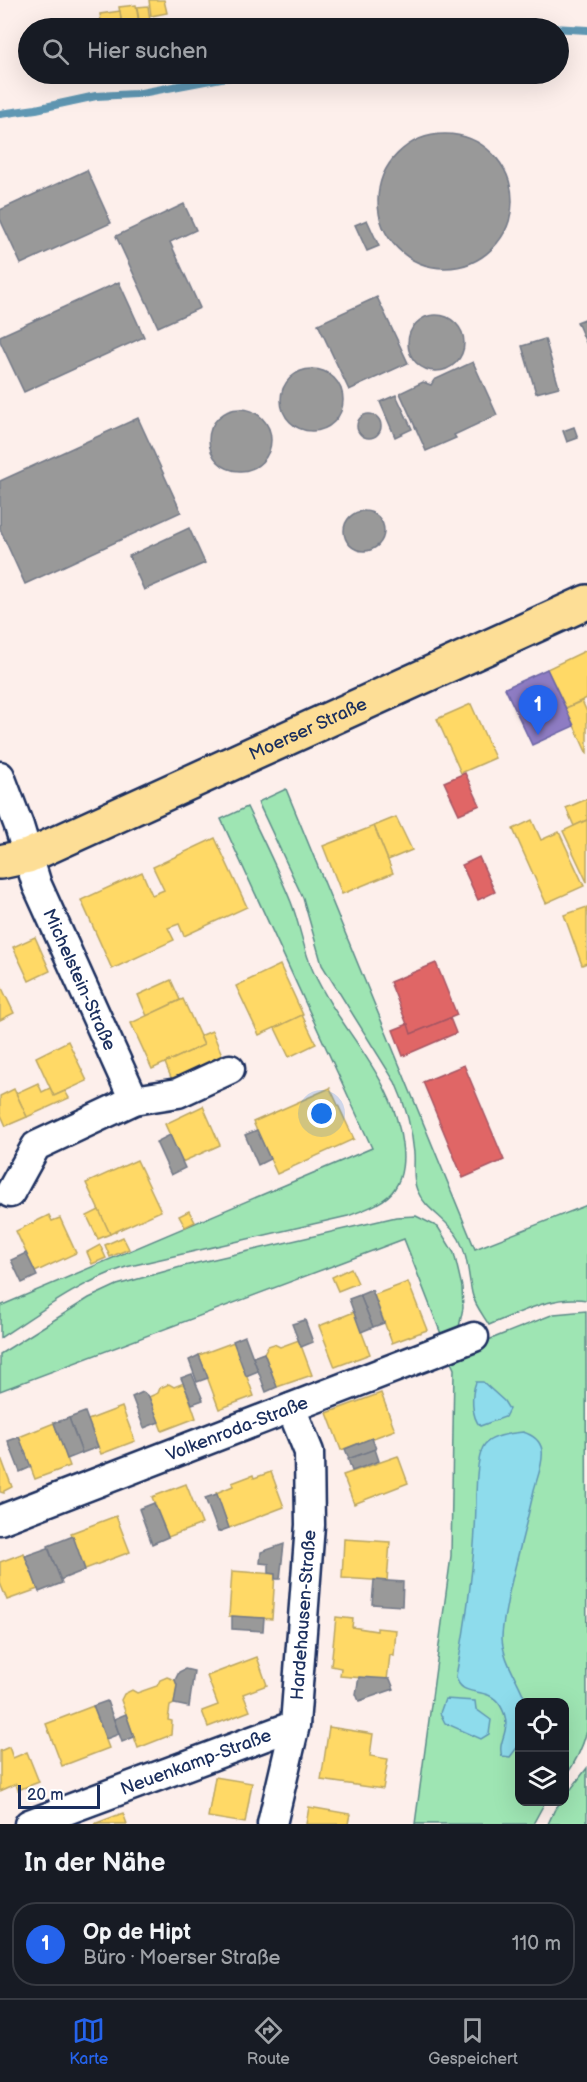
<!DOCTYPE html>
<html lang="de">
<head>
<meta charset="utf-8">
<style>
  body { margin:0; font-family:"Balsamiq Sans",sans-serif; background:#20242c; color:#f1f3f6 }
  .controls { position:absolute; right:18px; bottom:18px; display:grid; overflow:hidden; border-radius:12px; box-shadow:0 6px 24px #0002 }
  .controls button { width:54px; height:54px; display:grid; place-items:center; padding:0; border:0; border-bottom:2px solid #363941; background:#171b24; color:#f1f3f6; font:30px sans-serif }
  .scale { position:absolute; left:18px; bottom:15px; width:82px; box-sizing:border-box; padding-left:6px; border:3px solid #1b2f5e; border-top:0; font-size:16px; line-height:21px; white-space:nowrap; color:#1b2f5e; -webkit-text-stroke:4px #fff; paint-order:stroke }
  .you { position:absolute; left:322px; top:1114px; width:21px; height:21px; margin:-15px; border:4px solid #fff; border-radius:50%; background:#1a73e8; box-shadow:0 0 0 9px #1a73e833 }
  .badge { display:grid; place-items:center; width:39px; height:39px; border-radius:50%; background:#2563eb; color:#fff; font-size:20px; font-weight:700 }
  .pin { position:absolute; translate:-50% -50px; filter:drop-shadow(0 2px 3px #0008) }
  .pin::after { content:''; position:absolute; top:32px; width:21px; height:18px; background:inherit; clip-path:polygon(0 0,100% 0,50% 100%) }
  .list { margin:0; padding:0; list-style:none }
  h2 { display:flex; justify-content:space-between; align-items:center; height:78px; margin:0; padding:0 24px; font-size:26px }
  h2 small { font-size:20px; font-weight:400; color:#9ea1a6 }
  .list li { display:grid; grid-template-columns:39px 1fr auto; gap:18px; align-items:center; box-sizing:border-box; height:84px; margin:0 12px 12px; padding:0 12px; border:2px solid #363941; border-radius:24px }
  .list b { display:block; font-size:22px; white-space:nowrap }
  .list p { margin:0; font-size:20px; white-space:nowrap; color:#9ea1a6 }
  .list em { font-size:20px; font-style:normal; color:#9ea1a6 }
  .icon { flex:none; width:33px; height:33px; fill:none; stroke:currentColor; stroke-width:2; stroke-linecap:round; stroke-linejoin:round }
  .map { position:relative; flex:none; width:587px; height:1824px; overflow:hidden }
  .search { position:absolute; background:#171b24; box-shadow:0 6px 24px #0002; left:18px; right:18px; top:18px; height:66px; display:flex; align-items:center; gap:15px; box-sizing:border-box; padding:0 21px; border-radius:33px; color:#9ea1a6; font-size:22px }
  .sheet { height:174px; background:#171b24 }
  nav { display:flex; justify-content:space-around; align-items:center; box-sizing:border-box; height:84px; border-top:2px solid #363941; background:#171b24; font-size:16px; color:#9ea1a6 }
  nav a { display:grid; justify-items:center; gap:3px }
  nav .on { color:#2563eb }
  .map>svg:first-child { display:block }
  .green { fill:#9ee5b3; stroke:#5c8a88; stroke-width:1.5 }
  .water { fill:#8edcec; stroke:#6097b3; stroke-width:1.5 }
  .homes { fill:#ffd966; stroke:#bba664; stroke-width:1.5 }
  .shops { fill:#e06666; stroke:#a55664; stroke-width:1.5 }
  .offices { fill:#8e7cc3; stroke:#6c65a5; stroke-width:1.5 }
  .industry { fill:#999; stroke:#737987; stroke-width:1.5 }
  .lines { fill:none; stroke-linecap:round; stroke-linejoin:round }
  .stream { stroke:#6097b3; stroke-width:8 }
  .street-casing { stroke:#1b2f5e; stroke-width:33 }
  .primary-casing { stroke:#1b2f5e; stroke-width:38 }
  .street { stroke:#fff; stroke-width:28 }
  .primary { stroke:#fdde96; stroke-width:33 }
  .labels { text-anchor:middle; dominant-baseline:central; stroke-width:6; stroke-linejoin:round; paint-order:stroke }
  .street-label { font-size:18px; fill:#1b2f5e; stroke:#fff }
</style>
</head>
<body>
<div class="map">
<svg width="587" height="1824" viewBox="0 0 587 1824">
  <rect width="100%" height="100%" fill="#fdefeb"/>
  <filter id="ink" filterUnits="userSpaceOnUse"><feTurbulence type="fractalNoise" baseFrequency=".0167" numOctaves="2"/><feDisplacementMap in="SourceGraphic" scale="12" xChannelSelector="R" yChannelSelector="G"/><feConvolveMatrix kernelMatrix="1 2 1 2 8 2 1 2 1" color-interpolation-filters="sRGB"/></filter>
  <g filter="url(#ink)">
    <!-- green -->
    <g class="green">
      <path d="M286,789l189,460 112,-44v95c-33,-6 -68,13 -98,25 -6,-10 -15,-21 -17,-32 -4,-19 -4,-37 -13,-54 -11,-20 -34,-29 -42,-49 -5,-12 -2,-24 -3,-37 -2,-25 -9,-49 -19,-71l-73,-117 -19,-67 -45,-96z"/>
      <path d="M247,807c15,31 31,63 44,95 9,23 12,47 22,69 27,60 81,105 89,173 2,14 1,32 -7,44 -9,15 -31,22 -47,28l-222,51c-46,15 -86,45 -126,71v-32l372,-158 -151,-329z"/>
      <polygon points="416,1216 438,1227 454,1253 462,1287 463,1308 458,1332 443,1339 404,1239 0,1391 0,1354 89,1298 117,1285 184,1266 396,1217"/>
      <path d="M586,1311l1,420c-5,18 -11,31 -22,46l-1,-75h-44v100h25l-12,22h-118l36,-268 3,-187 -6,-13 106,-42z"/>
      <polygon points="587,1768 587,1824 548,1824 555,1809 561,1802 564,1802 565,1797"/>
    </g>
    <!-- water -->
    <g class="water">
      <path d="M476,1382h7l21,19 5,8 -4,8 -25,9c-9,-10 -9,-31 -4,-44z"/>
      <path d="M523,1432c10,3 17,8 19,18 2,12 -5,28 -8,40 -8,36 -18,71 -26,107 -2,14 -6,28 -6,41 1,23 17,43 24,64h-6l-1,43 -9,12 -8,-1c-6,-16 13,-27 -2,-51 -14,-21 -39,-5 -44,-29 11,-58 19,-115 20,-173 0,-14 0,-48 9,-59 8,-9 27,-11 38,-12z"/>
      <polygon points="445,1699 475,1701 476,1709 491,1720 489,1734 481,1739 445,1723 440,1713"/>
    </g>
    <!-- homes -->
    <g class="homes">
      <polygon points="149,0 164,0 167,13 151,16"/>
      <polygon points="136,5 140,28 122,28 119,7"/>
      <polygon points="148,6 151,28 140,28 137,7"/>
      <polygon points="120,11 122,28 102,28 100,14"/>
      <polygon points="587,650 587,698 566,708 547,669"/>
      <polygon points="582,701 587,712 587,754 566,708"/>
      <polygon points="471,704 495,758 461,773 437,719"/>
      <polygon points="587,799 587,820 574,826 566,808"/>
      <polygon points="396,817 412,850 388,860 374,826"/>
      <polygon points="532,820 541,840 559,832 584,886 546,903 513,829"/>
      <polygon points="587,820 587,882 563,831"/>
      <polygon points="374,826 393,873 342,894 323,846"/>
      <polygon points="215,838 247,907 184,936 179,924 168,928 174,940 112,969 81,900 142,872 152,895 164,890 153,867"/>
      <polygon points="587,907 587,963 582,965 564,915"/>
      <polygon points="35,937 50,971 29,981 13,947"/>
      <polygon points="280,965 303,1015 259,1035 236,986"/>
      <polygon points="171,980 180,1000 147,1016 138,995"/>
      <polygon points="0,984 14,1013 0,1020"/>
      <polygon points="183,999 204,1045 152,1069 131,1023"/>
      <polygon points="302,1015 316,1044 289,1057 275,1028"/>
      <polygon points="212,1031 223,1057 172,1080 165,1063 204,1045 200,1036"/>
      <polygon points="68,1041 87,1081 54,1096 36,1057"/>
      <polygon points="38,1083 42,1092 50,1088 54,1096 65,1091 69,1098 27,1117 16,1093"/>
      <polygon points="330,1088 354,1139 277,1174 253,1122"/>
      <polygon points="14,1089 27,1117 6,1126 0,1113 0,1096"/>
      <polygon points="203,1106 220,1145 182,1162 165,1124"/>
      <polygon points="137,1160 161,1211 110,1234 86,1183"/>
      <polygon points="99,1210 110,1234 98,1239 87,1216"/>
      <polygon points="189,1211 195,1222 185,1227 179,1216"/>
      <polygon points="49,1215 52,1221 60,1218 76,1253 35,1272 16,1231"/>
      <polygon points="123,1237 129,1249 110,1257 105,1245"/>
      <polygon points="100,1245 106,1258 92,1264 87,1252"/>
      <polygon points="351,1268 358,1283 338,1291 332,1277"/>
      <polygon points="408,1282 427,1330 392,1343 374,1295"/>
      <polygon points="354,1312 370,1354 335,1367 319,1326"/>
      <polygon points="299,1340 312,1375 277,1387 264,1353 268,1346 274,1344 280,1347"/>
      <polygon points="234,1342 254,1396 219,1409 199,1355"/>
      <polygon points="184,1383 196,1418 162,1431 149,1397 158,1393 160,1388 169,1384 174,1387"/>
      <polygon points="381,1393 395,1430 341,1450 327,1413"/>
      <polygon points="122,1407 135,1441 101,1454 88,1420"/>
      <polygon points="54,1423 70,1466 35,1479 19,1437"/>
      <polygon points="0,1455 12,1487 4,1491 4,1493 0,1492"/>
      <polygon points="398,1456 408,1483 354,1504 343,1475"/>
      <polygon points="271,1472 284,1507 229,1528 216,1493 233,1486 232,1483 253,1475 254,1478"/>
      <polygon points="186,1484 202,1524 168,1537 152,1497"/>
      <polygon points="116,1516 130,1552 85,1569 71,1533"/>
      <polygon points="344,1539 390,1542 387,1581 342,1578"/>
      <polygon points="24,1553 38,1589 7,1600 0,1583 0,1562"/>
      <polygon points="232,1571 275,1574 272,1619 229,1616"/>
      <polygon points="336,1617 353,1619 352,1627 377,1631 377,1628 396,1630 394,1656 390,1655 387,1680 340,1676 341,1668 331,1666"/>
      <polygon points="257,1657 267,1685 243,1694 250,1711 208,1727 202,1711 218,1705 207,1676"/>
      <polygon points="167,1677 175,1680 177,1685 174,1704 170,1706 168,1720 172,1721 171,1735 138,1748 121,1700 124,1694 132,1690 137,1693 157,1686 160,1680"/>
      <polygon points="93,1706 109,1748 62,1766 46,1724"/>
      <polygon points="329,1727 373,1734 370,1756 388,1759 383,1789 321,1780"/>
      <polygon points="9,1747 13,1758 27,1752 39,1782 18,1790 16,1784 0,1791 0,1751"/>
      <polygon points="215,1777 252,1783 245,1823 208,1817"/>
      <polygon points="309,1807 350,1814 348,1824 306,1824"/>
      <polygon points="123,1813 127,1824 94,1824"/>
    </g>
    <!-- shops -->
    <g class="shops">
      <polygon points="465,773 480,805 459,814 444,782"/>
      <polygon points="479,857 495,892 478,900 462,865"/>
      <polygon points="436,963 457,1015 411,1034 390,982"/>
      <polygon points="450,1018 456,1033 403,1056 393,1030 408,1024 411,1034"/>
      <polygon points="464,1065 504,1160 463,1178 423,1082"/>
    </g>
    <!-- offices -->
    <polygon class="offices" points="547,669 574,726 532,745 505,688"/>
    <!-- industry -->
    <g class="industry">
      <circle cx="445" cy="201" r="67"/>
      <polygon points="87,170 111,223 21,264 0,219 0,210"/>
      <polygon points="184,204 196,230 170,242 200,308 158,327 116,236"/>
      <polygon points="367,220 379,246 367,251 355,225"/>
      <polygon points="119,282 144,337 24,392 0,341 0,336"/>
      <polygon points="377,297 408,363 349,390 318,324"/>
      <circle cx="436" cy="343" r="28"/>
      <polygon points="587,318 587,345 577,322"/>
      <polygon points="545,339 559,387 536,393 522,346"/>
      <polygon points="473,362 497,415 454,435 456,438 426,451 400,393 423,382 431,385 434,380"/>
      <circle cx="312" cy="400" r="31"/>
      <polygon points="396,395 412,429 395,437 380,402"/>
      <circle cx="240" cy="440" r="31"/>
      <circle cx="369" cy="426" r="12"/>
      <polygon points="138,418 181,512 25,584 0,529 0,481"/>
      <polygon points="574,427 578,438 567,442 563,431"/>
      <circle cx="364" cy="531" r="20"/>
      <polygon points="189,528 205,563 144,590 129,556"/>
      <polygon points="257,1130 270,1159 258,1165 245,1135"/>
      <polygon points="170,1135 185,1168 171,1175 156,1142"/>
      <polygon points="26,1253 37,1276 22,1283 11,1260"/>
      <polygon points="372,1290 384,1323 373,1327 360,1295"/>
      <polygon points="360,1295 373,1327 361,1332 349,1299"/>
      <polygon points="305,1320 313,1342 301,1347 292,1324"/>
      <polygon points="245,1336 258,1371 246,1376 233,1341"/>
      <polygon points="264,1353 277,1387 266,1392 253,1357"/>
      <polygon points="199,1355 208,1378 197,1382 189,1360"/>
      <polygon points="192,1374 203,1400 192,1404 181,1378"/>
      <polygon points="143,1392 149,1397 159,1422 144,1428 132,1397"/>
      <polygon points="85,1412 98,1447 82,1453 69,1418"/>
      <polygon points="69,1418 82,1453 67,1459 54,1423"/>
      <polygon points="19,1437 31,1467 20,1472 8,1441"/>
      <polygon points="372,1438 376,1449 349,1459 345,1449"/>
      <polygon points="375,1449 379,1461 352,1471 348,1459"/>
      <polygon points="217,1494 229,1528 218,1532 205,1498"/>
      <polygon points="154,1503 168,1537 152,1544 139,1509"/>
      <polygon points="73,1536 85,1570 60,1580 48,1546"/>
      <polygon points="284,1544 280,1579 275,1579 275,1574 269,1573 269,1564 260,1563 261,1552"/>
      <polygon points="48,1548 62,1583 39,1592 25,1556"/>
      <polygon points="374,1580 403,1582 402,1606 372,1604"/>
      <polygon points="232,1616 264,1618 263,1631 232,1629"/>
      <polygon points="185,1669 194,1671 189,1707 174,1704 177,1685 175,1680 179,1672"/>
      <polygon points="359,1677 390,1679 394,1689 359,1701 356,1694"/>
      <polygon points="107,1701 119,1734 106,1739 93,1706"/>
      <polygon points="126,1714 134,1737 122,1742 114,1719"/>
    </g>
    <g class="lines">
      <!-- stream -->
      <g class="stream">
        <polyline points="553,28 587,30"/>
        <polyline points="0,114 36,109 96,96 136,94 221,78 264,74"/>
      </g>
      <defs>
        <g id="street">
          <path id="s1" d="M0,776l19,50 18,59 97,215"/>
          <polyline points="10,1193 36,1146 134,1100 178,1093 230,1069"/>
          <path id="s2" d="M0,1520l474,-183"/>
          <path id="s3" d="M29,1824l266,-99"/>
          <path id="s4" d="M272,1824l23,-99 15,-200 -1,-73 -18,-44"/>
        </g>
        <g id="primary">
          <path id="s5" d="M0,862l28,-6 559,-254"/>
        </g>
      </defs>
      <!-- street casing -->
      <use href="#street" class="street-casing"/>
      <!-- primary casing -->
      <use href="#primary" class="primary-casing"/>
      <!-- street -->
      <use href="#street" class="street"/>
      <!-- primary -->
      <use href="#primary" class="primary"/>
    </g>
  </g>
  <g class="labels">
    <!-- street labels -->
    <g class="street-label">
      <text stroke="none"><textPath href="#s5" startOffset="336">Moerser Straße</textPath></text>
      <text stroke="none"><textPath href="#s1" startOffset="219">Michelstein-Straße</textPath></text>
      <text stroke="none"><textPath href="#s2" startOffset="254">Volkenroda-Straße</textPath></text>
      <text stroke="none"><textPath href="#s4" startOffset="212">Hardehausen-Straße</textPath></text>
      <text stroke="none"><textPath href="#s3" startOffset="178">Neuenkamp-Straße</textPath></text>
    </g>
  </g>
</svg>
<div class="controls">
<button><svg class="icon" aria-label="locate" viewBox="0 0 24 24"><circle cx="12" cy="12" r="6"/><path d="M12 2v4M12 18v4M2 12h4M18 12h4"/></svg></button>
<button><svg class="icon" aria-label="layers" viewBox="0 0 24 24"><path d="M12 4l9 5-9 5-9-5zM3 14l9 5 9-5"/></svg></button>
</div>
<div class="scale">20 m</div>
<div class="you"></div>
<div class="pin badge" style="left:538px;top:735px">1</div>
<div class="search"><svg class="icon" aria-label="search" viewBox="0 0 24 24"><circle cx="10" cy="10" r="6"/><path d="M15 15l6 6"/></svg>Hier suchen</div>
</div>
<section class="sheet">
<h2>In der Nähe<small></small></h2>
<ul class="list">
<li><span class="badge">1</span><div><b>Op de Hipt</b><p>Büro · Moerser Straße</p></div><em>110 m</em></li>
</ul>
</section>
<nav>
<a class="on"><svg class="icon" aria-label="map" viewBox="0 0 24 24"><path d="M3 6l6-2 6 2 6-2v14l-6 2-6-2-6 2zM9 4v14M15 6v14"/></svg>Karte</a>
<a><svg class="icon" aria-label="directions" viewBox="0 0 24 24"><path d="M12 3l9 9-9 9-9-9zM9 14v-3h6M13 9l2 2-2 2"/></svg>Route</a>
<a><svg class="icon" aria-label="saved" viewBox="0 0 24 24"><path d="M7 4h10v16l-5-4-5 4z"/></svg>Gespeichert</a>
</nav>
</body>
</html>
